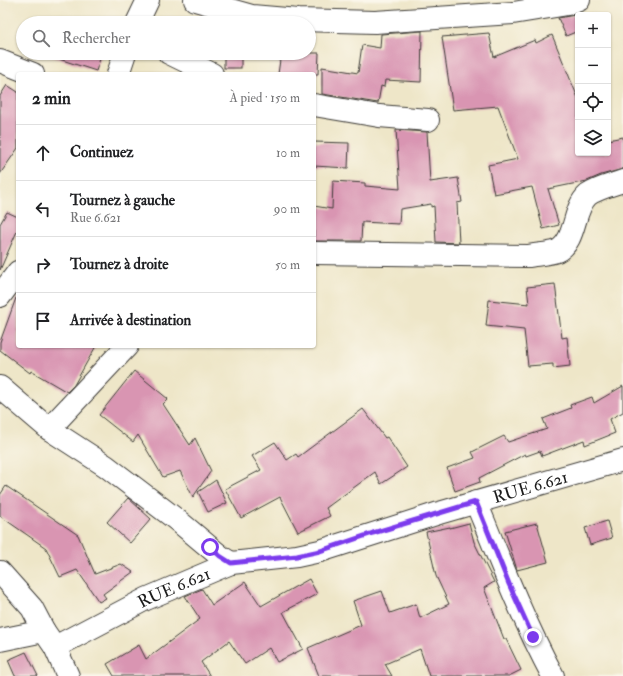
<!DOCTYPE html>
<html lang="fr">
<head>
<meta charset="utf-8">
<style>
  body { margin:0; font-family:"IM FELL Double Pica",serif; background:#f2f2f2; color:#202124 }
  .controls { position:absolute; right:12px; top:12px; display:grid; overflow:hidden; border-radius:4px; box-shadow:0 1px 3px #0004 }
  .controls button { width:36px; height:36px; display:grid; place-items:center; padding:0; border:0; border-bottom:1px solid #e0e0e0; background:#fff; color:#202124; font:20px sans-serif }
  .stop { position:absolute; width:12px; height:12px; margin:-9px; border:3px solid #7c3aed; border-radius:50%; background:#fff }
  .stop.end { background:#7c3aed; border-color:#fff; box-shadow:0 1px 4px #0008 }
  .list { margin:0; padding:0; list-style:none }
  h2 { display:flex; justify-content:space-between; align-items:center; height:52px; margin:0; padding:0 16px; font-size:17px }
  h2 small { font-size:13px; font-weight:400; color:#757577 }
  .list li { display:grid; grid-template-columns:26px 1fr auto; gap:12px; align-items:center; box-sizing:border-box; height:56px; padding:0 16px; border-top:1px solid #e0e0e0 }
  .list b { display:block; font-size:15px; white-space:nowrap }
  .list p { margin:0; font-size:13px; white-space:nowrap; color:#757577 }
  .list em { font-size:13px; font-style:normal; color:#757577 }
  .icon { flex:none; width:22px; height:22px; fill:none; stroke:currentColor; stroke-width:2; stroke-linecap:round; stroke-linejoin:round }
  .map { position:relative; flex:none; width:623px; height:676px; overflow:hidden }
  .search { position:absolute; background:#fff; box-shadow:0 1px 3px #0004; left:16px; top:16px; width:300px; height:44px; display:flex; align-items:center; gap:10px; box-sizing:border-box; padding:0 14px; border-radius:22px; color:#757577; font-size:15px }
  .panel { position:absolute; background:#fff; box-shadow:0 1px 3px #0004; left:16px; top:72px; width:300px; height:276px; border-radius:4px }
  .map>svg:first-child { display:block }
  .building { fill:#d995b2 }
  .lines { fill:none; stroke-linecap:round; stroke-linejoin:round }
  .minor-casing { stroke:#3c3a36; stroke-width:24 }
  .minor { stroke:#fff; stroke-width:22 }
  .route { stroke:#7c3aed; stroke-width:5 }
  .labels { text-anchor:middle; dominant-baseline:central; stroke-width:3; stroke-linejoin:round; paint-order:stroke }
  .street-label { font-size:17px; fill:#1c1c1c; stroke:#fbf7ec }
</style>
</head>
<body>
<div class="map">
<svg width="623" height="676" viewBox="0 0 623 676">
  <rect width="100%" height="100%" fill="#fbf7ec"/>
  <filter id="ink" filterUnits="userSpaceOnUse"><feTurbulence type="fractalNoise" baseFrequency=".025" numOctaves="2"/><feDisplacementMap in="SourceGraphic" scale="8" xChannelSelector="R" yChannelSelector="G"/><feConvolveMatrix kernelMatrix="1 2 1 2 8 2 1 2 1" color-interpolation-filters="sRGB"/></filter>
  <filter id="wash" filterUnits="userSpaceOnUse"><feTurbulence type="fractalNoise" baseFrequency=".012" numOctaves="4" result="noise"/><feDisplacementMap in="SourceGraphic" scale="16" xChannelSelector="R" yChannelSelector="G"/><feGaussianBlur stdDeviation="0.9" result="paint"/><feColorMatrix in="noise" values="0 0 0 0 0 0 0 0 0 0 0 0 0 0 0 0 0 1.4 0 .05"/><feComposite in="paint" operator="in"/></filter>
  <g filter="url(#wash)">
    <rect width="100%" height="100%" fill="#eee6c8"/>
    <g id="blocks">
      <!-- building -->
      <g class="building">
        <polygon points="575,15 578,22 578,31 566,36 558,18"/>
        <polygon points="422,31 421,82 385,80 384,87 381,86 378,103 322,94 322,67 358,73 362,45 380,48 381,34"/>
        <polygon points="489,33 494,57 535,40 536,43 552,35 578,98 578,153 608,153 608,140 623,137 623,169 601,175 587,181 548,189 559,225 543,229 532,187 494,194 488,165 518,159 498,106 453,110 442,37"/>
        <polygon points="51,53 102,53 96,71 50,56"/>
        <rect x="224" y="53" width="17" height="15"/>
        <polygon points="281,53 319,53 318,74 278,74"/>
        <polygon points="7,85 18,92 18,148 0,174 0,96"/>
        <polygon points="396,130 427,132 430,182 458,178 462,202 457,203 459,243 436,242 434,206 431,207 431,204 400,209 399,224 362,222 361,241 314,241 314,206 332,209 333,181 365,183 365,186 400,189"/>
        <polygon points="314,142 349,143 348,168 314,166"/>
        <polygon points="7,212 18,217 18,229 0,270 0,224"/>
        <polygon points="555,284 562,338 567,337 570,366 553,368 553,364 528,366 524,330 486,326 489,300 529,304 527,287"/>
        <polygon points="16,298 18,298 18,346 96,346 74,385 67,392 31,371 30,373 0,350 0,342"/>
        <polygon points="134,371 168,399 163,404 190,445 195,438 211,471 193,497 180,471 163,477 138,435 133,442 99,415"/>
        <polygon points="623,386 623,412 610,419 615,433 585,445 584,440 542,456 540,451 526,456 525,454 479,478 480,482 455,491 447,468 475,458 472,452 504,436 508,442 547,429 543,419 571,408 570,405 592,397 594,403"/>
        <polygon points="363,409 385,438 387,437 407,467 381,484 375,472 326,508 330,516 298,532 280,497 241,518 225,489 261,470 252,456 275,442 287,460 296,454 298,457"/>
        <polygon points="216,480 227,503 208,512 198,492"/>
        <polygon points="6,486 78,535 95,574 121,564 133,572 103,594 106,598 99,602 77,570 60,577 46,548 0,516 0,495"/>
        <polygon points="128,498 151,519 130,543 107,522"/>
        <polygon points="607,521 612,538 590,545 585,528"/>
        <polygon points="469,523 474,542 494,582 484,588 504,639 506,639 521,670 509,676 429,676 420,649 385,664 392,676 319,676 308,648 361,625 353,601 382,591 390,613 416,604 420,618 449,604 436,576 426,532 450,527 450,528"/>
        <polygon points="537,523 548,562 517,570 505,531"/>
        <polygon points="309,579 317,594 283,612 303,649 277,662 269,648 245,664 229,641 201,662 210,676 114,676 107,664 139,645 146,659 200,619 185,596 202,589 212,605 245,582 261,606"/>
        <polygon points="26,652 38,676 15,676 8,660"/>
      </g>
    </g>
  </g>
  <g filter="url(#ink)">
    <use href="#blocks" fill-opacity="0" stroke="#3c3a36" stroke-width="1"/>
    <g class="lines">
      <defs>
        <g id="minor">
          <polyline points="195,0 252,16 298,20 375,22 513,13 568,4 579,0"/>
          <polyline points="137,23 148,0"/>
          <polyline points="169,53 212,74"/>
          <polyline points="0,61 33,74"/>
          <polyline points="118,74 125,53"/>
          <polyline points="314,105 379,116 428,120"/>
          <path d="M314,253l215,3c9,-2 20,-2 28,-5 20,-10 15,-42 31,-56 10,-7 24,-10 35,-14"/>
          <polyline points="0,296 18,272"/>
          <polyline points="0,387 49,429 106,466 177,520 220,556 231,563"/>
          <polyline points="49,429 127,346"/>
          <path d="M476,502c24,59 47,118 77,174"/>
          <polyline points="0,572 32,608 44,631"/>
          <polyline points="0,640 44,631 55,647 68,676"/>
          <path id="s1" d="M55,647l91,-48 85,-36 66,-7 23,-5 119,-38 184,-53"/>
        </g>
      </defs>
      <!-- minor casing -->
      <use href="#minor" class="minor-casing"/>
      <!-- minor -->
      <use href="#minor" class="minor"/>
    </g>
  </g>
  <g class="lines" filter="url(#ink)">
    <!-- route -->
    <polyline class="route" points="210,547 220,556 231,563 297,556 320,551 373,533 476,502 509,584 533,637"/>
  </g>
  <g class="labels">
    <!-- street labels -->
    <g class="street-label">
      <text stroke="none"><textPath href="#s1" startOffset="505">RUE 6.621</textPath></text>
      <text stroke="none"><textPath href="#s1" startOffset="133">RUE 6.621</textPath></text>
    </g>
  </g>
</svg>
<div class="controls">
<button>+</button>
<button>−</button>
<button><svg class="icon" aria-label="locate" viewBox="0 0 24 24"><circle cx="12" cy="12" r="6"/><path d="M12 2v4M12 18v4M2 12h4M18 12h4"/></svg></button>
<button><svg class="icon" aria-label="layers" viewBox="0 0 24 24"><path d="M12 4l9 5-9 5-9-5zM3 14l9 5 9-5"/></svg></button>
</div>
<div class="stop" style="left:210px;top:547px"></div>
<div class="stop end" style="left:533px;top:637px"></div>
<div class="search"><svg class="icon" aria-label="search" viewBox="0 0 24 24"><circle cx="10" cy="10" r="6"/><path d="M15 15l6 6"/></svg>Rechercher</div>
<section class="panel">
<h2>2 min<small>À pied · 150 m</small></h2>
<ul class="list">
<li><svg class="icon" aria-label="ahead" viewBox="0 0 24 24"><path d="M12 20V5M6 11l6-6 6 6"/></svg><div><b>Continuez</b></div><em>10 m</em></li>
<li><svg class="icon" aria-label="left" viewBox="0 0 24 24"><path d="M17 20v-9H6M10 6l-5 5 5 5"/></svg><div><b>Tournez à gauche</b><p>Rue 6.621</p></div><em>90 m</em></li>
<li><svg class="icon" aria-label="right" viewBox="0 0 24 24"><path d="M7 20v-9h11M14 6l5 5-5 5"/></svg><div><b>Tournez à droite</b></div><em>50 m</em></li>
<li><svg class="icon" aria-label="arrive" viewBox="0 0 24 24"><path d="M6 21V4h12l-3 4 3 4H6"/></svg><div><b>Arrivée à destination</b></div></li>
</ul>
</section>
</div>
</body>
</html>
